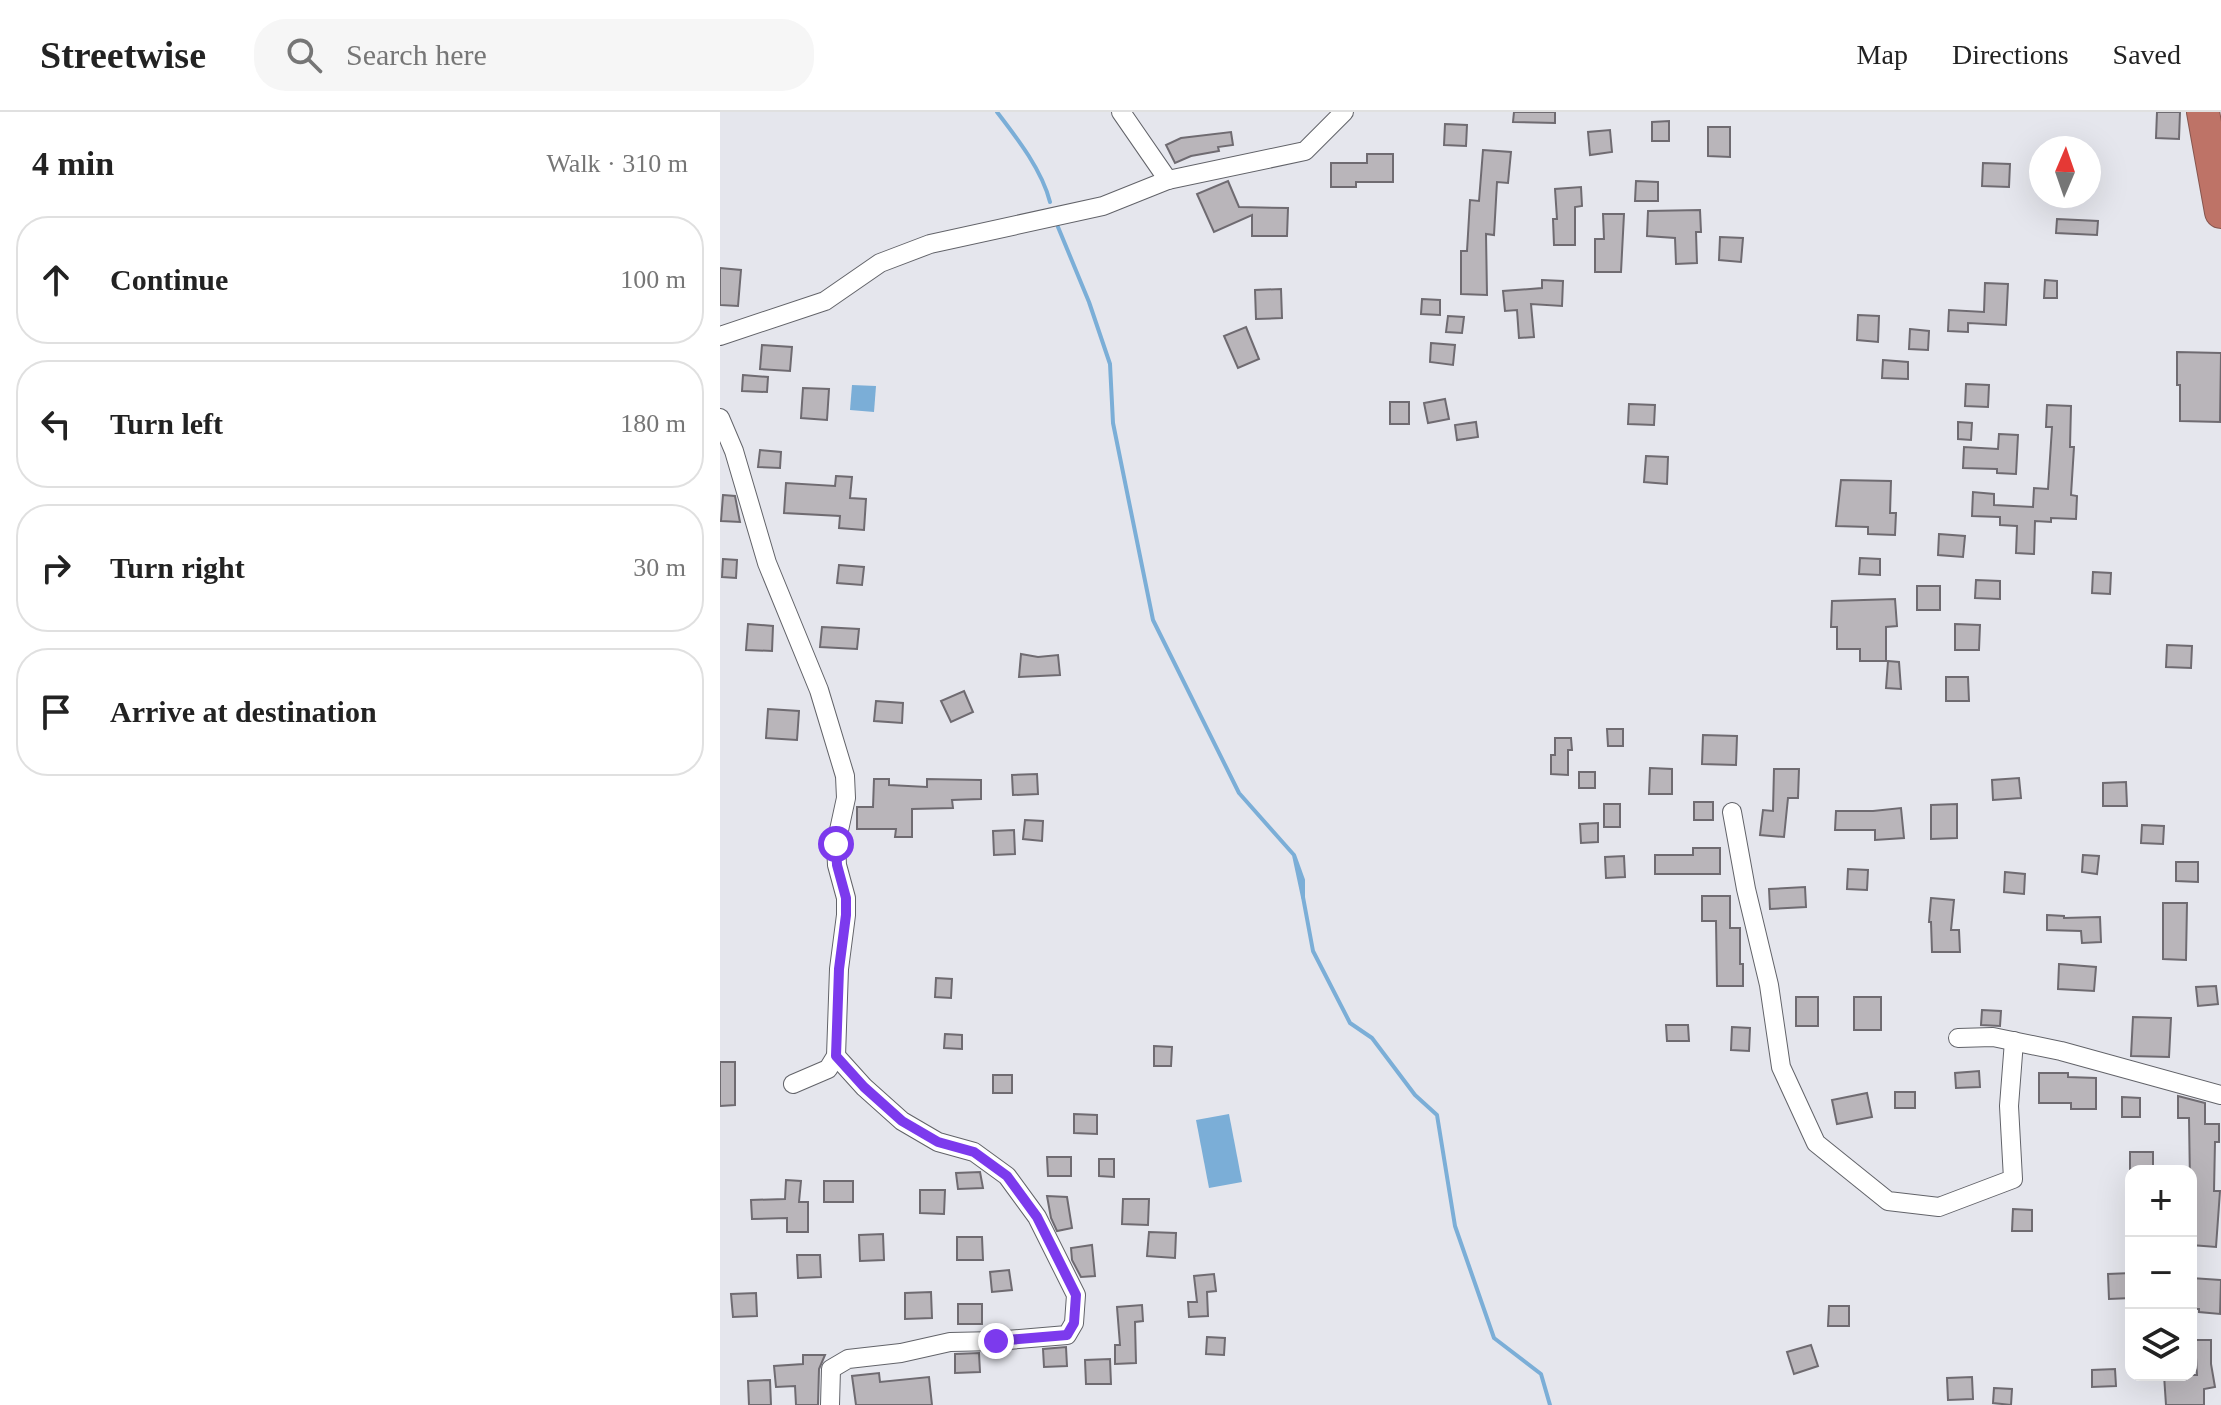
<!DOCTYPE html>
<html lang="en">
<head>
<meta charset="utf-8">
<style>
  body { margin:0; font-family:"Times New Roman",serif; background:#f6f6f6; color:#222 }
  .controls { position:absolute; right:24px; bottom:24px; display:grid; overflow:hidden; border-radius:16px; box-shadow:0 8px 32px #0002 }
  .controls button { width:72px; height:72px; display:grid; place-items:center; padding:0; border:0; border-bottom:2px solid #e0e0e0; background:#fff; color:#222; font:40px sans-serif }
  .compass { position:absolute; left:1309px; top:24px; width:72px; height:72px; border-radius:50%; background:#fff; box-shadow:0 8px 32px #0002; rotate:2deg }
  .stop { position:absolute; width:24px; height:24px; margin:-18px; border:6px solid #7c3aed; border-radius:50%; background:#fff }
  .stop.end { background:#7c3aed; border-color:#fff; box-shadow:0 2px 8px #0008 }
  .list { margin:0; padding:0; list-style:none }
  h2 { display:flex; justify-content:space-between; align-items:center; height:104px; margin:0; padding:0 32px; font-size:34px }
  h2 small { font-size:26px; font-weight:400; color:#767676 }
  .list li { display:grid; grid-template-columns:52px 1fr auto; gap:24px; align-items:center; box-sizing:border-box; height:128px; margin:0 16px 16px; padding:0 16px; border:2px solid #e0e0e0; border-radius:32px }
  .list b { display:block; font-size:30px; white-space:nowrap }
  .list em { font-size:26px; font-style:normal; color:#767676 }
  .icon { flex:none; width:44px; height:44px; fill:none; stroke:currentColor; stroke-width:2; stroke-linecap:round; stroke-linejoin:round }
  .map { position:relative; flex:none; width:1501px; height:1293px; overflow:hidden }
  header { display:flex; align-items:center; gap:48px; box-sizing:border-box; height:112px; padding:0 40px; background:#fff; border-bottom:2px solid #e0e0e0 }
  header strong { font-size:38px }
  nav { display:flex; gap:44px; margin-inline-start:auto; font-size:28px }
  .search { width:560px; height:72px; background:#f6f6f6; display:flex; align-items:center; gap:20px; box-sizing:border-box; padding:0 28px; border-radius:32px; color:#767676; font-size:30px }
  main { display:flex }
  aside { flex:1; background:#fff }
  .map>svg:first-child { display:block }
  .water { fill:#7baed7 }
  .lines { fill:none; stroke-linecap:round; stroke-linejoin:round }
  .stream { stroke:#7baed7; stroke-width:4 }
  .building { fill:#b9b5ba; stroke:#6f6b71; stroke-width:2 }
  .street-casing { stroke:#626369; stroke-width:20 }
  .highway-casing { stroke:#86564f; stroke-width:34 }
  .street { stroke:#fff; stroke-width:18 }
  .highway { stroke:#be7367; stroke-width:32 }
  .route { stroke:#7c3aed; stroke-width:10 }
</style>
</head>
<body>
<header>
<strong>Streetwise</strong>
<div class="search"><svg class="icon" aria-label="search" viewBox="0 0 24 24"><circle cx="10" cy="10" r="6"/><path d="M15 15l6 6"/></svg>Search here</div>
<nav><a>Map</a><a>Directions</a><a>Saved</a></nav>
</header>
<main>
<aside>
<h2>4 min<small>Walk · 310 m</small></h2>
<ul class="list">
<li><svg class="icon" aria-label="ahead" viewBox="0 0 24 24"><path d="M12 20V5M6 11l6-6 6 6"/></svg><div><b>Continue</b></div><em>100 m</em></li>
<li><svg class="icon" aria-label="left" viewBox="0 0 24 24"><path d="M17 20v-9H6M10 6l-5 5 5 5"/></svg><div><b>Turn left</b></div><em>180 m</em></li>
<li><svg class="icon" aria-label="right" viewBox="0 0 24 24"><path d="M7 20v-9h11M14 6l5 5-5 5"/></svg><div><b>Turn right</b></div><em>30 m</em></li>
<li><svg class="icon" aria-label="arrive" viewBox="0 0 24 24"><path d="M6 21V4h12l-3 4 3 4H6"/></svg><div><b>Arrive at destination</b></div></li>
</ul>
</aside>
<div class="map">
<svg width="1501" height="1293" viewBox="0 0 1501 1293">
  <rect width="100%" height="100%" fill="#e5e6ed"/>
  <!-- water -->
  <g class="water">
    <polygon points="132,273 156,274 154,300 130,298"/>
    <polygon points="509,1002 522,1070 489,1076 476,1008"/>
  </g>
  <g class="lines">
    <!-- stream -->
    <g class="stream">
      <path d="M277,0c20,26 45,58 53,90"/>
      <polyline points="338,115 369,190 390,252 393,311 433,508 519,681 574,743 583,768 583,785 574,743"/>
      <polyline points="583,785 593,839 630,911 652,926 695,983 717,1003 735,1114 774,1226 821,1262 830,1293"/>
    </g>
  </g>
  <!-- building -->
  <g class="building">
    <polygon points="794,0 835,0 835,11 793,10"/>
    <polygon points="1437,0 1460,0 1459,27 1436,26"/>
    <polygon points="949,9 949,29 932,29 932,10"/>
    <polygon points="725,12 747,13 746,34 724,33"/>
    <polygon points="988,15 1010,15 1010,45 988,44"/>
    <polygon points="890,18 892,40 870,43 868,20"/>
    <polygon points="511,20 513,33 498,35 499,39 471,44 455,51 446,33 461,26"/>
    <polygon points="763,38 791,40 788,71 777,70 774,123 766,122 767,183 741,182 741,139 747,139 750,88 759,89"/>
    <polygon points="647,42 673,42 673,70 636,70 636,75 611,75 611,51 647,51"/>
    <polygon points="1263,51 1290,52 1289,75 1262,74"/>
    <polygon points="508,69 519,95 568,96 567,124 532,124 532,103 494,120 477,82"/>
    <polygon points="916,69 938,70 938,89 915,89"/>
    <polygon points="861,75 862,94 855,95 855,133 834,133 833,107 837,107 835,77"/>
    <polygon points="980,98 981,120 976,120 977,151 956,152 955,126 927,124 928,99"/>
    <polygon points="883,102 904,102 901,160 875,160 875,127 884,127"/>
    <polygon points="1337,107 1378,109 1377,123 1336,121"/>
    <polygon points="1000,125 1023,126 1021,150 999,148"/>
    <polygon points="0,156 21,158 18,194 0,193"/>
    <polygon points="822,168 843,169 842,194 811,192 814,225 799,226 797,198 785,199 783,179 822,176"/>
    <polygon points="1325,168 1337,169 1337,186 1324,186"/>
    <polygon points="1265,171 1288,172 1286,213 1248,211 1248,220 1228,219 1229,198 1264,200"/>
    <polygon points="561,177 562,206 536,207 535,178"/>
    <polygon points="702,187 720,188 720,203 701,202"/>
    <polygon points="1138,203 1159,204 1158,230 1137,228"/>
    <polygon points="728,204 744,205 742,221 726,220"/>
    <polygon points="526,215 539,247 518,256 504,224"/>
    <polygon points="1190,217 1209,219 1208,238 1189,237"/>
    <polygon points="711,231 735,233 733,253 710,250"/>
    <polygon points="42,233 72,235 70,259 40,257"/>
    <polygon points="1457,240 1501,241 1500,310 1460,309 1460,273 1457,273"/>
    <polygon points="1163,248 1188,250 1188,267 1162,266"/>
    <polygon points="23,263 48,265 47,280 22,279"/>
    <polygon points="1246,272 1269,273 1268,295 1245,294"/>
    <polygon points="83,276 109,277 107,308 81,306"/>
    <polygon points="725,287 729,307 708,311 704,291"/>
    <rect x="670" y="290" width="19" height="22"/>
    <polygon points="909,292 935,293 934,313 908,312"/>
    <polygon points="1327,293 1351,294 1350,335 1354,335 1351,383 1357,384 1356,407 1331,406 1331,410 1315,409 1314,442 1296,441 1297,414 1280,413 1280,405 1252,404 1253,380 1274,382 1274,393 1313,395 1314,376 1328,377 1332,315 1326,315"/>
    <polygon points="756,310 758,325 737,328 735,313"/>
    <polygon points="1238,310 1252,311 1251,328 1238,327"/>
    <polygon points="1279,322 1298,323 1296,362 1277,361 1277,357 1243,356 1244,335 1278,337"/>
    <polygon points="40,338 61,340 60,356 38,355"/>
    <polygon points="926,344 948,345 947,372 924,370"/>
    <polygon points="116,364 132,365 130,386 146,387 144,418 119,416 120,404 64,401 66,371 115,374"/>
    <polygon points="1121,368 1171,369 1170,401 1176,401 1175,423 1148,422 1148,415 1116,414"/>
    <polygon points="3,383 15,384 20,410 1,409"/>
    <polygon points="1219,422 1245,424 1243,445 1218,443"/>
    <polygon points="1140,446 1160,447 1160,463 1139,462"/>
    <polygon points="3,447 17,448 16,466 2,465"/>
    <polygon points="119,453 144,455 142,473 117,471"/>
    <polygon points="1373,460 1391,461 1390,482 1372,481"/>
    <polygon points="1256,468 1280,469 1280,487 1255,486"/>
    <rect x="1197" y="474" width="23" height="24"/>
    <polygon points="1175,487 1177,514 1166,515 1166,549 1140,549 1140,537 1117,537 1117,515 1111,515 1112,489"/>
    <polygon points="28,512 53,514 52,539 26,538"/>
    <polygon points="1235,512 1260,513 1259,538 1235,538"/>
    <polygon points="102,515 139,517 137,537 100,535"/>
    <polygon points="1447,533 1472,534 1471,556 1446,555"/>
    <polygon points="301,542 318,545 338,543 340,563 299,565"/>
    <polygon points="1168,549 1179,550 1181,577 1166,576"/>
    <polygon points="1226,565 1248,565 1249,589 1226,589"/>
    <polygon points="244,579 253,600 231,610 221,589"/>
    <polygon points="156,589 183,591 182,611 154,609"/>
    <polygon points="48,597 79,599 77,628 46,626"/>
    <polygon points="887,617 903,617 903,634 888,634"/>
    <polygon points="983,623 1017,624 1016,653 982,652"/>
    <polygon points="835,626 851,626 852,638 848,638 848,663 831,662 831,643 835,643"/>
    <polygon points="930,656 952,657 952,682 929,682"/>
    <polygon points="1054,657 1079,657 1078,686 1068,686 1064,725 1040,723 1043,698 1053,699"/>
    <rect x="859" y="660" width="16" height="16"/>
    <polygon points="317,662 318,682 293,683 292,663"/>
    <polygon points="1299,666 1301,686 1273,688 1272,668"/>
    <polygon points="154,667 169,667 169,673 207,675 207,667 261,668 261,687 232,688 233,696 192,697 192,725 175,725 176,717 137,717 137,695 153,695"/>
    <polygon points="1406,670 1407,694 1383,694 1383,671"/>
    <rect x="974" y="690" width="19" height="18"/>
    <rect x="884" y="692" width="16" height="23"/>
    <polygon points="1237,692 1237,726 1211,727 1211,693"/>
    <polygon points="1181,696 1184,726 1155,728 1155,718 1115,718 1116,699 1153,699"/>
    <polygon points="305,708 323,709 322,729 303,727"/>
    <polygon points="878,711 878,730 861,731 860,712"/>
    <polygon points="1422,713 1444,714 1443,732 1421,731"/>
    <polygon points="294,718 295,742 274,743 273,719"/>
    <polygon points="973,736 1000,736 1000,762 935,762 935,743 973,743"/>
    <polygon points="1363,743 1379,744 1377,762 1362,760"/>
    <polygon points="904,744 905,765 886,766 885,745"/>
    <polygon points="1456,750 1478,750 1478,770 1456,769"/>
    <polygon points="1128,757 1148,758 1147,778 1127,777"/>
    <polygon points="1285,760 1305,762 1304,782 1284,780"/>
    <polygon points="1085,775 1086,795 1050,797 1049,777"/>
    <polygon points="982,784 1010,784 1010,816 1020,816 1020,852 1023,852 1023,874 997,874 996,809 982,809"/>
    <polygon points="1211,786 1234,788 1231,818 1239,818 1240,840 1212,840 1211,810 1209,810"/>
    <polygon points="1443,791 1467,791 1466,848 1443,847"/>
    <polygon points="1327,803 1344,804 1344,806 1380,805 1381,830 1362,831 1361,819 1327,818"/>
    <polygon points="1339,852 1376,855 1374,879 1338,877"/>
    <polygon points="216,866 232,867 231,886 215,885"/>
    <polygon points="1496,874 1498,892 1478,894 1476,875"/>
    <rect x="1076" y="885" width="22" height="29"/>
    <rect x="1134" y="885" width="27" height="33"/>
    <polygon points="1262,898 1281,899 1280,914 1261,913"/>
    <polygon points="1413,905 1451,906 1449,945 1411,944"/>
    <polygon points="946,913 968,913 969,929 947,929"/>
    <polygon points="1012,915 1030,916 1029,939 1011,938"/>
    <polygon points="225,922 242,923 242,937 224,936"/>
    <polygon points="434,934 452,935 451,954 434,954"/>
    <polygon points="0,950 15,950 15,993 0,994"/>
    <polygon points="1259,959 1260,975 1236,976 1235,961"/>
    <polygon points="1319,961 1348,961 1348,965 1376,966 1376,997 1351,997 1351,991 1319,991"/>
    <rect x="273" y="963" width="19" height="18"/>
    <rect x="1175" y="980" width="20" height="16"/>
    <polygon points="1147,981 1152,1005 1117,1012 1112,988"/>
    <polygon points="1458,984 1485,991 1485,1012 1499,1012 1499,1030 1495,1030 1494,1079 1500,1079 1496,1135 1471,1133 1469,1006 1458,1006"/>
    <polygon points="1402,985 1420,986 1420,1005 1402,1005"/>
    <polygon points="354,1002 377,1003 377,1022 354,1021"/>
    <rect x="1410" y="1040" width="23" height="17"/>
    <polygon points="327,1045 351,1045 351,1064 328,1064"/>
    <polygon points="379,1047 394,1047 394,1065 379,1064"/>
    <polygon points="260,1060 263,1076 238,1077 236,1061"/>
    <polygon points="66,1068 81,1069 79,1090 88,1090 88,1120 67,1120 67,1106 32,1107 31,1088 65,1087"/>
    <rect x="104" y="1069" width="29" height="21"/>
    <polygon points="200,1078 225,1078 224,1102 200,1101"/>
    <polygon points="327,1084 347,1085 352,1116 337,1119 331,1106"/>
    <polygon points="403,1087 429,1087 428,1113 402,1112"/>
    <polygon points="1293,1097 1312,1098 1312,1119 1292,1119"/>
    <polygon points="429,1120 456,1121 455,1146 427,1144"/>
    <polygon points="163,1122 164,1148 140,1149 139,1123"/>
    <polygon points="237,1125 262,1125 263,1148 237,1148"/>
    <polygon points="372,1133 375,1164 361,1165 352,1148 351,1136"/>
    <polygon points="77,1143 100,1143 101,1165 78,1166"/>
    <polygon points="289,1158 292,1178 272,1180 270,1160"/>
    <polygon points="1411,1161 1411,1186 1389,1187 1388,1162"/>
    <polygon points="494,1162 496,1179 487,1180 488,1204 469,1205 468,1190 477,1190 474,1164"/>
    <polygon points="1471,1166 1501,1168 1500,1202 1479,1200 1479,1197 1471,1197"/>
    <polygon points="211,1180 212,1206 185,1207 185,1181"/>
    <polygon points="36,1181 37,1204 13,1205 11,1182"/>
    <rect x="238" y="1192" width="24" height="20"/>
    <polygon points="422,1193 423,1209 415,1210 416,1251 395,1252 395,1233 400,1233 397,1195"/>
    <polygon points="1109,1194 1129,1194 1129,1214 1108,1214"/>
    <polygon points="487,1225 505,1226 504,1243 486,1242"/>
    <polygon points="1475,1228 1491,1228 1491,1252 1495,1275 1484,1277 1484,1293 1446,1293 1444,1263 1477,1263"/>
    <polygon points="1091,1233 1098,1254 1074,1262 1067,1240"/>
    <polygon points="346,1235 347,1254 324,1255 323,1237"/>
    <polygon points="259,1241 260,1260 235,1261 235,1242"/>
    <polygon points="83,1243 105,1243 99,1257 98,1293 76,1293 75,1274 56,1275 54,1254 83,1252"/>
    <polygon points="390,1247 391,1272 366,1272 365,1248"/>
    <polygon points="1395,1257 1396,1274 1372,1275 1372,1258"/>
    <polygon points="159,1261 160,1270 209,1265 212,1293 136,1293 132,1264"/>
    <polygon points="1252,1265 1253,1287 1228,1288 1227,1266"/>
    <polygon points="50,1268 51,1293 29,1293 28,1269"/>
    <polygon points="1274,1276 1292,1277 1291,1293 1273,1291"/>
  </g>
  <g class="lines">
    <defs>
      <g id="street">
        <polyline points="401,0 448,68"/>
        <polyline points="0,224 105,189 160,151 210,132 383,94 448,68 585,39 624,0"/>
        <polyline points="0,306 14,339 47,451 99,578 125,664 126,686 116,732 117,753 126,786 126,803 119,857 116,944 108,957 73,972"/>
        <polyline points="1012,700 1026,777 1049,873 1061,955 1096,1031 1168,1089 1219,1095 1293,1067 1289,994 1294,929"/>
        <polyline points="1238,926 1273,925 1341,939 1501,983"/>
        <polyline points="110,1293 111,1257 128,1247 181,1241 230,1230 276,1229 347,1223 354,1211 356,1183 317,1105 287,1064 254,1040 218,1030 182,1009 144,975 116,944"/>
      </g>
      <polyline id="highway" points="1483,0 1501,100"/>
    </defs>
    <!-- street casing -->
    <use href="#street" class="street-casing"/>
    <!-- highway casing -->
    <use href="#highway" class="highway-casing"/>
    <!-- street -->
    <use href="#street" class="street"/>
    <!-- highway -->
    <use href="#highway" class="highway"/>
  </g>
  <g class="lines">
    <!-- route -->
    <polyline class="route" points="116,732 117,753 126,786 126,803 119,857 116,944 144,975 182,1009 218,1030 254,1040 287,1064 317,1105 356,1183 354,1211 347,1223 276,1229"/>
  </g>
</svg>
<div class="controls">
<button>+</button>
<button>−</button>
<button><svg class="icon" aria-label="layers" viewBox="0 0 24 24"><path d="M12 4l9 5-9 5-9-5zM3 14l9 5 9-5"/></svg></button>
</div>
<svg class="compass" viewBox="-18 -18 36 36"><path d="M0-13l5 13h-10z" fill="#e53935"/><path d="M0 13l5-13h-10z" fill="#767676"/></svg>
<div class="stop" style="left:116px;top:732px"></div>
<div class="stop end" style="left:276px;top:1229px"></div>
</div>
</main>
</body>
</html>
